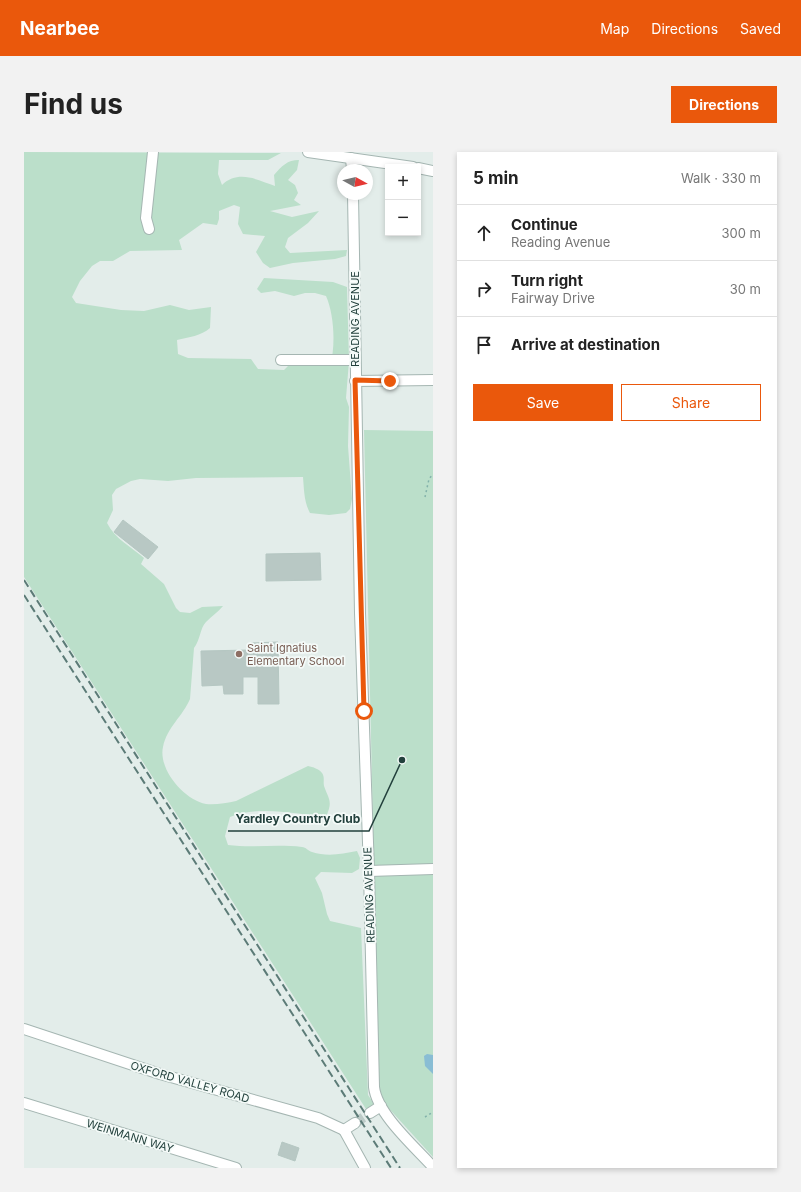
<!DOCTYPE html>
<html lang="en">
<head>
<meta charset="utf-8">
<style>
  body { margin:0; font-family:Inter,sans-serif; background:#f2f2f2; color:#222 }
  .controls { position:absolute; right:12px; top:12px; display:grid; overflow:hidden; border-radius:0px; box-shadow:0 2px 6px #0003 }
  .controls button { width:36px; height:36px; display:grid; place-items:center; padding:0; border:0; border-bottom:1px solid #e0e0e0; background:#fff; color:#222; font:20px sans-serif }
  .compass { position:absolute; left:313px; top:12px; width:36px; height:36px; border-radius:50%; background:#fff; box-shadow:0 2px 6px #0003; rotate:98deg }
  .stop { position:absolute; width:12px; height:12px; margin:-9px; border:3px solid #ea580c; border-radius:50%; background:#fff }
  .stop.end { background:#ea580c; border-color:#fff; box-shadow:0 1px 4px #0008 }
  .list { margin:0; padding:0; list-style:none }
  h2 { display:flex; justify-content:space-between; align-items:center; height:52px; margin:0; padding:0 16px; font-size:17px }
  h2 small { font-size:13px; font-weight:400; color:#767676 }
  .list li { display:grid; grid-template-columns:26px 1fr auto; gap:12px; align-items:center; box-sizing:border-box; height:56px; padding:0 16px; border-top:1px solid #e0e0e0 }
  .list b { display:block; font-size:15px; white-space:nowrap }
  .list p { margin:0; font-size:13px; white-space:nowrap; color:#767676 }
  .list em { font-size:13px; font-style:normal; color:#767676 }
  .actions { display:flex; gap:8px; padding:12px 16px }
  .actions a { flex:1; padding:9px 0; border:1px solid #ea580c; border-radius:0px; text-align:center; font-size:14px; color:#ea580c }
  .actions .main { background:#ea580c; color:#fff }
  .icon { flex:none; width:22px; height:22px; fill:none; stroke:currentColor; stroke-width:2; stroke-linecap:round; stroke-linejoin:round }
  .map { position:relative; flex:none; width:409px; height:1016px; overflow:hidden; border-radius:0px }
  header { display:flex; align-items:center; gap:24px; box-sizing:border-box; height:56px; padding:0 20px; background:#ea580c; color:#fff }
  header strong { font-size:19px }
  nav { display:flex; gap:22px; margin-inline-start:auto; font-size:14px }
  .intro { display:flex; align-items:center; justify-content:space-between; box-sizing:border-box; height:96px; padding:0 24px }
  h1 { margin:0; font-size:28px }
  .button { padding:10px 18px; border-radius:0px; background:#ea580c; color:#fff; font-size:14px; font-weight:700 }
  main { display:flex; gap:24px; padding:0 24px }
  aside { flex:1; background:#fff; border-radius:0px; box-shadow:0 2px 6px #0003 }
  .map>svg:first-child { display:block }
  .green { fill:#bbdfca }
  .water { fill:#89bdd4 }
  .building { fill:#b8c8c4; stroke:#b5c7c2 }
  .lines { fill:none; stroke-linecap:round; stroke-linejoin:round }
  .minor-tunnel { stroke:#bccac7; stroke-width:10; stroke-dasharray:10 5; stroke-linecap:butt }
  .minor-casing { stroke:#a5b6b2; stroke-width:12 }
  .path { stroke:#82b2aa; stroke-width:1.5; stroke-dasharray:2 3; stroke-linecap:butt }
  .minor { stroke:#fff; stroke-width:10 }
  .rail { stroke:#5c7b77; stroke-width:2; stroke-dasharray:8 4; stroke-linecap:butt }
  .route { stroke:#ea580c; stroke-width:5 }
  .education-dot { fill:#8d6e63; stroke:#f4faf8; stroke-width:1.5 }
  .labels { text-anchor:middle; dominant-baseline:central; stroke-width:3.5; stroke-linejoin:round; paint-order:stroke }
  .street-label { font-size:11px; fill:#22403c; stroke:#f4faf8 }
  .education-label { font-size:11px; fill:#785e54; stroke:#f4faf8; text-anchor:start }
  .leader { fill:none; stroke:#22403c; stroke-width:1.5 }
  .callout-dot { fill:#22403c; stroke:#f4faf8; stroke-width:1.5 }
  .callout-label { font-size:12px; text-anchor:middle; font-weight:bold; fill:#22403c; stroke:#f4faf8; stroke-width:3.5; stroke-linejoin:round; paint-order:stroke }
</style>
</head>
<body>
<header>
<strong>Nearbee</strong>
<nav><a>Map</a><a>Directions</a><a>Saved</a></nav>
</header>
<div class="intro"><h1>Find us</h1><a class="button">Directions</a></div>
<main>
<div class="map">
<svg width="409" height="1016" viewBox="0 0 409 1016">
  <rect width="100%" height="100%" fill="#e3edea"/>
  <!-- green -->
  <g class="green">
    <path d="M0,0l257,1 -13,7h-49l-1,14 4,11c16,-15 34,-6 53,1l-1,-11c8,-9 13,-15 25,-15l-2,10 -9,10 7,5 3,8 -4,7 7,5 -31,6 22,6 27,-6 -11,12 -20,15 -3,9 5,6 57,-3 -1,6 -11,3 -42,4 -23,5 -7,-5 -7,-11 9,-16 -22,-2 -5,-10 2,-17 -6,-2 -15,6v8l-2,6 -14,-2 -24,17 3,10 -52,1 -17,10h-13l-8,5 -12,15 -8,16 4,6 45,7 23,1 26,-6 19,5 22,-3 -1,21c-9,8 -21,9 -33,12l1,14 10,4 63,1 7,10 26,1 5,-5 33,-1 8,2c6,-20 4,-52 -4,-70l-11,-3h-10l-11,3 -19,-5 -14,2 -4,-4 7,-11 69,4 14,5 2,74 -3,37 3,9 -1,39 4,53 -2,10 -4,4 -17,2 -19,-2c-6,-11 -6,-24 -7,-36l-107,1 -28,3 -28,-2 -9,2 -15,8 -4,6 1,15 -6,13c8,16 23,23 37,35l-3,6 23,20 12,24 4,4 10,1 12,-6 21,-1c-5,6 -11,10 -17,16 -6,6 -6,19 -12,26l-4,51c-7,17 -23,28 -27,48 -5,22 21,53 43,57 9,1 21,-1 30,-3l72,-35c5,1 11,3 14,7 3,4 1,9 2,13 5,14 9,15 2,31 -30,-3 -67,-12 -96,0l-5,19 3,9c24,3 49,-1 74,2 4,0 6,4 10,5 15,5 30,2 45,-1l3,7 -1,11 -7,4 -31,-1 -6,6 7,15 5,21 3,7 31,7 7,167 6,9 -8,5 -342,-532z"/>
    <polygon points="340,278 409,279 409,1005 360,951 355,937"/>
  </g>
  <!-- water -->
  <polygon class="water" points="403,902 409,903 409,922 401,914 400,904"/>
  <!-- building -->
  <g class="building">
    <polygon points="99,368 134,395 124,407 90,380"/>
    <polygon points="296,401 297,428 242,429 242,402"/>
    <polygon points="254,490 255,552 234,552 234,525 219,525 219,542 200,542 199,533 178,534 177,499 227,498 227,491"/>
    <polygon points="258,990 275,996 271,1009 254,1003"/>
  </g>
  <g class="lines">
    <!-- minor-tunnel -->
    <polyline class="minor-tunnel" points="331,971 346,961"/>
    <defs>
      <g id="minor">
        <polyline points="284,0 389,15"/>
        <polyline points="327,6 328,18"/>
        <polyline points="394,16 409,19"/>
        <path d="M329,42l7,419 9,258 5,216c3,27 41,60 59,80"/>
        <polyline points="125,77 122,66 129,0"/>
        <polyline points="257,208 331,208"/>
        <polyline points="331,229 409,228"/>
        <polyline points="345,719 409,717"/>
        <polyline points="0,877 136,922 294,966 320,978"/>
        <polyline points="0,951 212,1016"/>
        <polyline points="346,961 357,954"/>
        <polyline points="320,978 341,1016"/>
        <polyline points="320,978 331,971"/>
      </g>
    </defs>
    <!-- minor casing -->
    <use href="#minor" class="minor-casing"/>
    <!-- path -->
    <g class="path">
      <polyline points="401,345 405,327 409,322"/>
      <polyline points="401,965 409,960"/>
    </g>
    <!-- minor -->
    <use href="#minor" class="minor"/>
    <!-- rail -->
    <g class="rail">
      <polyline points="0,428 376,1016"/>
      <polyline points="0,443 367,1016"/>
    </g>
  </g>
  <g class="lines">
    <!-- route -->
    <polyline class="route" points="340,559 331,228 366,229"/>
  </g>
  <!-- markers -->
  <circle class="education-dot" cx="215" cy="502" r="4"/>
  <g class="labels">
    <!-- street labels -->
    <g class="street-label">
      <text transform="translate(331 167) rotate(-90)">READING AVENUE</text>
      <text transform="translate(345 743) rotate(-92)">READING AVENUE</text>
      <text transform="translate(166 930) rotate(16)">OXFORD VALLEY ROAD</text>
      <text transform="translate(106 984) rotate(17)">WEINMANN WAY</text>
    </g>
    <!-- education labels -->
    <g class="education-label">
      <text x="223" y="496">Saint Ignatius<tspan x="223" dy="13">Elementary School</tspan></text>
    </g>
  </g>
  <!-- callouts -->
  <path class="leader" d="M378 608L345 679H204"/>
  <circle class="callout-dot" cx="378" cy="608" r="4"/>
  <g class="callout-label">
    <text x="274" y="671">Yardley Country Club</text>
  </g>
</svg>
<div class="controls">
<button>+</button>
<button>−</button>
</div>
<svg class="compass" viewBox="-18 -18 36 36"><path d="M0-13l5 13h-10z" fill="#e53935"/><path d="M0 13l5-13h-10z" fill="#767676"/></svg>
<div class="stop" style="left:340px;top:559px"></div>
<div class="stop end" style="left:366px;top:229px"></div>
</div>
<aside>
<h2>5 min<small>Walk · 330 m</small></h2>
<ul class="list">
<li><svg class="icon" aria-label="ahead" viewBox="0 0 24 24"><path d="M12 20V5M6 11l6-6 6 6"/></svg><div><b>Continue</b><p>Reading Avenue</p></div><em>300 m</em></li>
<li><svg class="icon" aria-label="right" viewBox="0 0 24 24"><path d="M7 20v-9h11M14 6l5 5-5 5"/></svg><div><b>Turn right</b><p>Fairway Drive</p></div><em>30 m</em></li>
<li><svg class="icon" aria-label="arrive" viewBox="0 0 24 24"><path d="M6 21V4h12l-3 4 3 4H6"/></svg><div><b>Arrive at destination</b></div></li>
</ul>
<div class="actions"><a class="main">Save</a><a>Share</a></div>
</aside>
</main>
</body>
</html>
